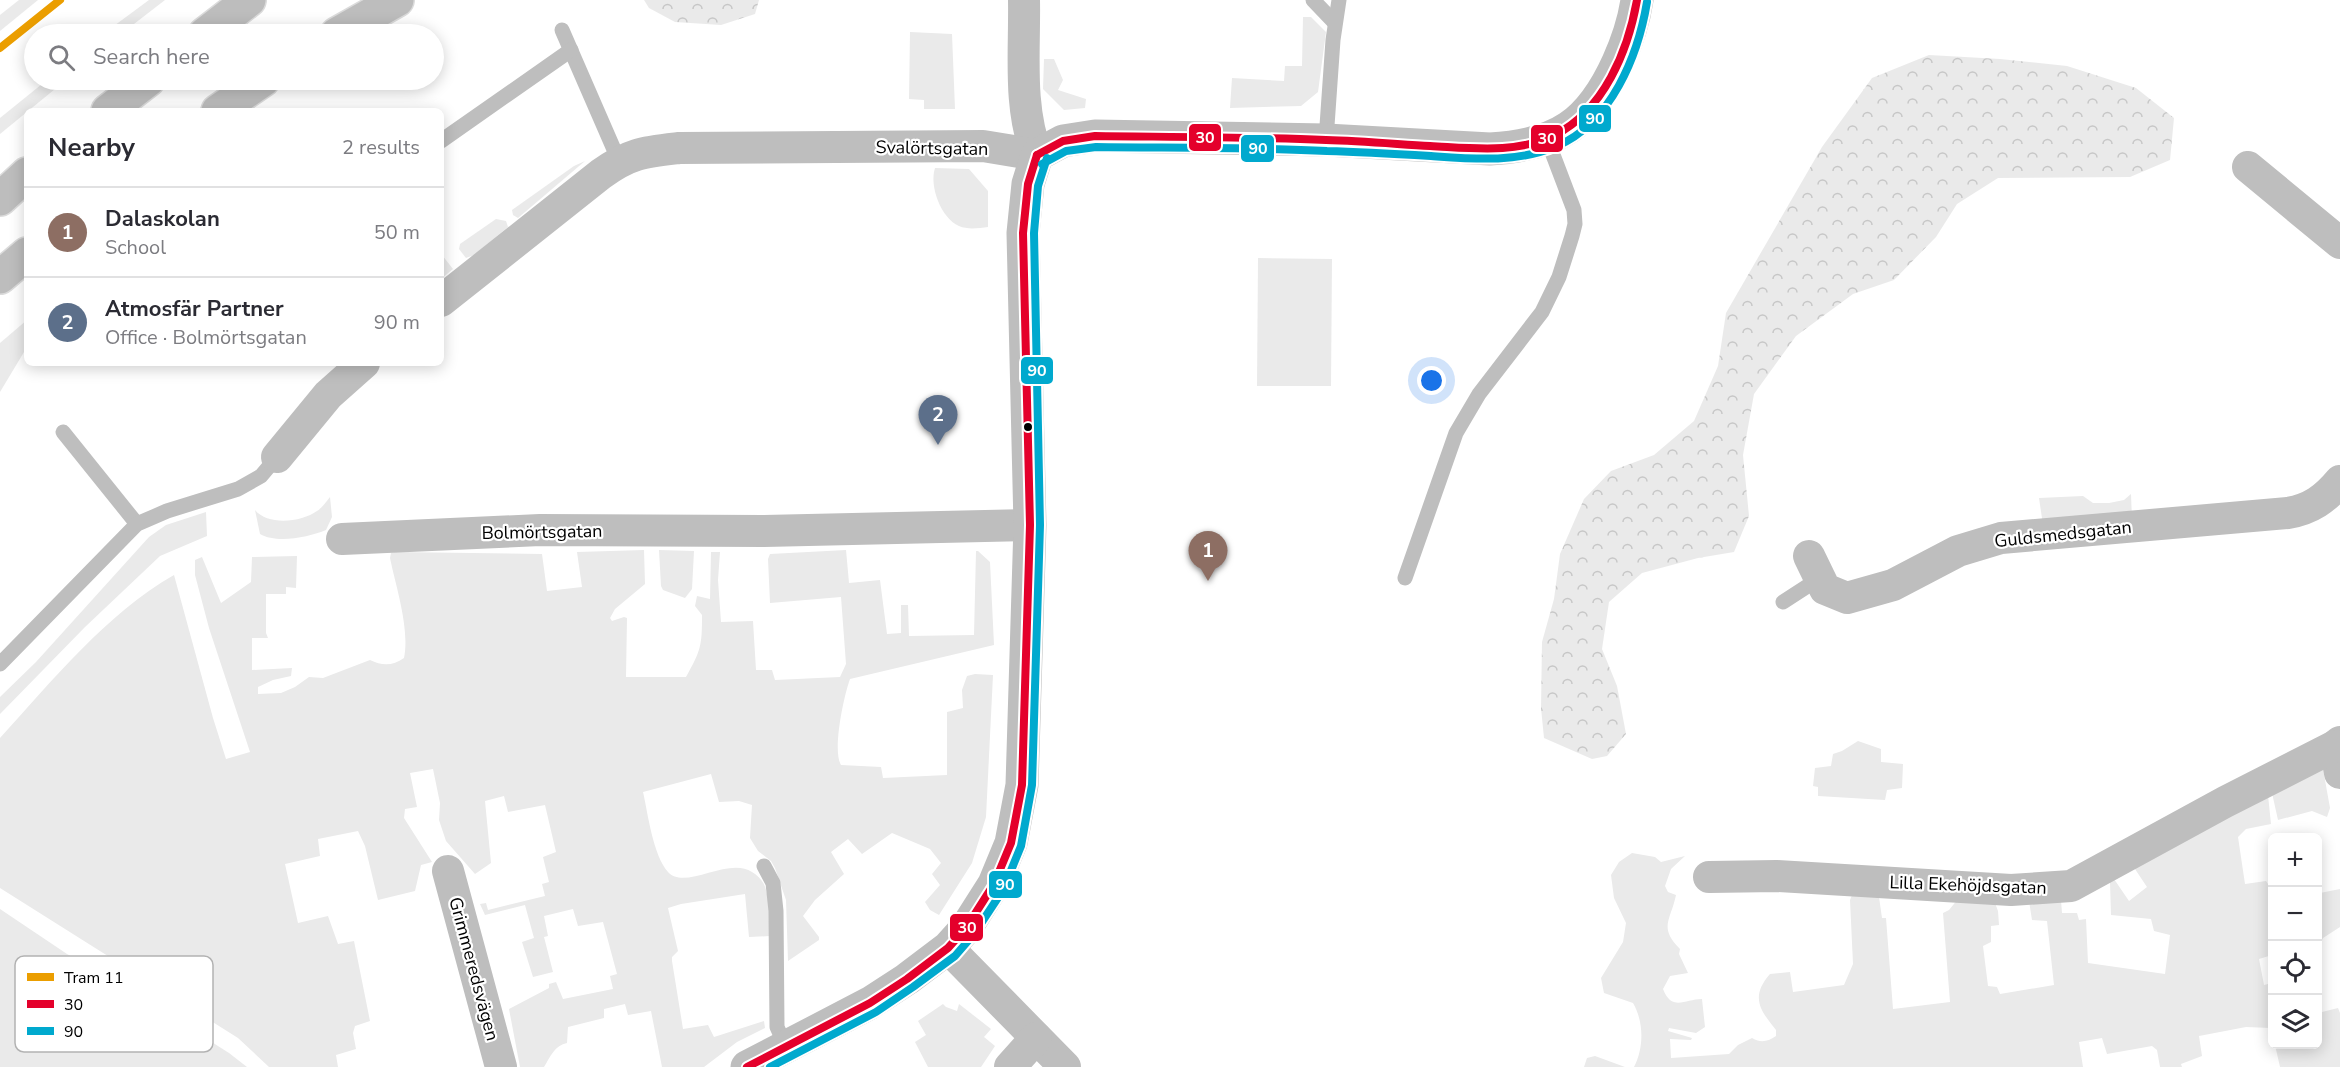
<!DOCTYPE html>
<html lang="en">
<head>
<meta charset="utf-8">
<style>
  body { margin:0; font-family:"Nunito Sans",sans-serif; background:#f7f7f7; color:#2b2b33 }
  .controls { position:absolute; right:18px; bottom:18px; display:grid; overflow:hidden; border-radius:9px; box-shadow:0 3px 15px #0003 }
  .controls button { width:54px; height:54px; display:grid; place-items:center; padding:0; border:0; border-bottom:2px solid #e1e1e2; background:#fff; color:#2b2b33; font:30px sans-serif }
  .you { position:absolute; left:1432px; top:381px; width:21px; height:21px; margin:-15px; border:4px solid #fff; border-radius:50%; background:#1a73e8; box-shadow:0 0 0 9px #1a73e833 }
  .badge { display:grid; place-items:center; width:39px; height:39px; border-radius:50%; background:#595959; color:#fff; font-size:20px; font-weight:700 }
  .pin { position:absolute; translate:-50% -50px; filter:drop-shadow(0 2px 3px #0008) }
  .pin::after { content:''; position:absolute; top:32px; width:21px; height:18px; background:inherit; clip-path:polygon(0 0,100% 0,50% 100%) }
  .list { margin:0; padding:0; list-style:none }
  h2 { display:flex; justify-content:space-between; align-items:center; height:78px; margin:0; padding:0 24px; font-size:26px }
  h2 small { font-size:20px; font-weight:400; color:#7c7c81 }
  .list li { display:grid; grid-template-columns:39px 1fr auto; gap:18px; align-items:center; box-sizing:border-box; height:90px; padding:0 24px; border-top:2px solid #e1e1e2 }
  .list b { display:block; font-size:22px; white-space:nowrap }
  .list p { margin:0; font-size:20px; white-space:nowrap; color:#7c7c81 }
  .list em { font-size:20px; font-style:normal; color:#7c7c81 }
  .icon { flex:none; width:33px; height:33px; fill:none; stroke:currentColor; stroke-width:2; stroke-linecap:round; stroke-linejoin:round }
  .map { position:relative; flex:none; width:2340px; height:1067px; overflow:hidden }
  .search { position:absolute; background:#fff; box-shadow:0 3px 15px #0003; left:24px; top:24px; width:420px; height:66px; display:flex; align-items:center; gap:15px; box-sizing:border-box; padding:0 21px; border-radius:33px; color:#7c7c81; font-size:22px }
  .panel { position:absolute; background:#fff; box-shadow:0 3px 15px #0003; left:24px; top:108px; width:420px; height:258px; border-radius:9px }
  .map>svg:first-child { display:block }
  .green { fill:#eaeaea }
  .forest { fill:url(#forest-crowns) }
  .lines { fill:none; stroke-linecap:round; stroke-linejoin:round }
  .trunk-casing { stroke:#dbdbdb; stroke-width:36 }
  .service { stroke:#bebebe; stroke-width:15 }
  .minor { stroke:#bebebe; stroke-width:32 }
  .tertiary { stroke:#bebebe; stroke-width:33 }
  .trunk { stroke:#bdbdbd; stroke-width:33 }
  .bus-1-casing { stroke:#fff; stroke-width:12 }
  .bus-2-casing { stroke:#fff; stroke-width:12 }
  .bus-1 { stroke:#e4002b; stroke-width:8 }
  .bus-2 { stroke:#00a9ce; stroke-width:8 }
  .tram-1-casing { stroke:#fff; stroke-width:12 }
  .tram-1 { stroke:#eb9e00; stroke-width:8 }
  .bus-dot { fill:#000; stroke:#fff; stroke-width:2 }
  .labels { text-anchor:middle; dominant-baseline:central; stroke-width:4.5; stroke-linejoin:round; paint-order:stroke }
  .street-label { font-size:18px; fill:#000; stroke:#fff }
  .key { fill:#fff; stroke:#b2b2b2; stroke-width:1.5 }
  .key-label { font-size:16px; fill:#000 }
  .line-badge { stroke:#fff; stroke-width:2 }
  .badge-label { font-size:16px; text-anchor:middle; font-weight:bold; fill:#fff }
</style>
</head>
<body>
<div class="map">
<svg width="2340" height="1067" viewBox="0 0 2340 1067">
  <defs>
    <pattern id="forest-crowns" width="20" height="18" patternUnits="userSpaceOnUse" patternTransform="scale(1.5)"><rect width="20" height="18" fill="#eaeaea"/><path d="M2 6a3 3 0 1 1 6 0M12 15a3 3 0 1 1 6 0" fill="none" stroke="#c7c7c7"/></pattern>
  </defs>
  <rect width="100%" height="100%" fill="#fff"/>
  <!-- green -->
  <g class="green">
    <polygon points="19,0 38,0 0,31 0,15"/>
    <polygon points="149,0 165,0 121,34 103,34"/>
    <polygon points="1303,17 1311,17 1326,32 1318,92 1301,106 1230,108 1232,78 1284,81 1285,66 1302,66"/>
    <polygon points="910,32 952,34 955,109 924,109 924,100 909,99"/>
    <polygon points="1044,59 1054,59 1063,80 1058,90 1086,99 1085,108 1064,110 1043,89"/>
    <polygon points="47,80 66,80 0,134 0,118"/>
    <polygon points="585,161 518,218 513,215 512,210 574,166"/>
    <path d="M935,168l34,1 19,22v36c-9,1 -20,3 -29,-1 -18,-8 -30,-40 -24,-58z"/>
    <polygon points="496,219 506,221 508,227 474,255 466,258 459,249 460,244"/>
    <polygon points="442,255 453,269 441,279 441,256"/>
    <polygon points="1258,258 1332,259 1331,386 1257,386"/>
    <polygon points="27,320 27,347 0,392 0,343"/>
    <polygon points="2131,494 2132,520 2043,525 2039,498 2083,496 2093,503 2109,503 2124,500"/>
    <path d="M330,497l2,20 -6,13c-17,7 -49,14 -66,4l-5,-24c13,16 47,12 62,1 5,-3 9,-9 13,-14z"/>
    <polygon points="206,512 207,536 160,556 85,627 0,714 0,697 36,662 149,537 166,525"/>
    <path d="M644,550l1,34 -30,25 -5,9 2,3 12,-4 3,1 -1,59h60c15,-27 16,-31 16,-62l-7,-9 2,-10 13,3 1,-47h9l-2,28 3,42 32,-1 3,49h16l3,10 65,-3 6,-13 -5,-67 -71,6 -2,-44 2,-5 76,-4 3,33 31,-3 7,54 14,-1v-28h7l1,31 65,-1 2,-84h2l12,11 4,83 -144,34c-6,16 -18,72 -9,86l40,2 2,11 64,-3v-63l16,-4 -1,-18 5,-14 8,-2 18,1 -7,142 -14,46 -33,52 -9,-5 -5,-8 15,-17 -8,-11 9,-11 -11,-14 -38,-16 -30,21 -14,-15 -17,13 13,22 -29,26 -12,16 16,21v3l-31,21 -2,-61 -11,-32 -4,-7 -13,-10 -8,-13 2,-33 -13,-4 -20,1 -8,-28 -68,18c5,22 10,63 25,80 17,19 60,-16 84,0 7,4 12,10 14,18 4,15 3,31 4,46l-21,1 -4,-43 -64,10 -13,4 10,43 -6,6v4l11,68 25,-4 6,12 50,-16 1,7 -28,14 -33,25h-42l-11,-56 -23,4 -3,-11 -21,5v9l-36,9 -1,16c-12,2 -17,14 -23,24h-24l-11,-58 40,-21v-4l7,-2 7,17 50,-10 -3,-13 7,-2 -14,-52 -25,4 -5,-17 -29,7 4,20 -4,1 9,35 -20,5 -11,-35 12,-4 -9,-33 -40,10 -5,-11 6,-1 2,7 57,-14 -3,-12 7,-2 -6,-25 13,-5 -11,-47 -37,7 -4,-16 -19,5 6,62 -16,11 -29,-33 -7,-21 1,-17 -7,-34 -23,4 7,34 -12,2 -1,9 28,44 -11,3 -6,26 -37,9 -13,-54 -7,-15 -40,8 2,17 -35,8 13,59 30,-7 10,28 16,-3 16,80 -15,5 -2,7 3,16 -20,6 2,12h-69l-31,-29 -238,-150v-150c53,-58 106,-124 174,-163l39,143 13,41 24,-7 -41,-124 -14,-53v-15l7,-3 19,46 30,-21 1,-25 45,-1 -1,32 -10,-1v7h-20v39l2,5h-16v32l40,-2 -1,8 -18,4 -15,7v7l23,-1 14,-6 14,-10 14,1 47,-18c12,6 23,6 34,-2 6,-29 -8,-71 -14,-100l1,-5 4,-1 147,2 5,37 35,-4 -5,-35z"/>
    <polygon points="659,550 694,551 692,589 685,598 663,590 661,586"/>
    <polygon points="1858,741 1881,749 1881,762 1903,764 1902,788 1887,790 1885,800 1818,796 1818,787 1813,786 1815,768 1831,766 1833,754 1842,751"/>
    <polygon points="2323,769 2330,808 2327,817 2312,811 2278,820 2272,793"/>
    <path d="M2268,795l3,29 -25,5 -8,8 7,47 21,-3 6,9v65l-13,4 5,26 8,-2v50l-1,-5 -25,-1 -47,9 3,20 -21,8 1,3h-22l-3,-17 -5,-4 -45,8 -5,-16 -23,4 4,25h-449c10,-19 10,-45 -1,-64l-29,-10 -3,-15 22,-36 3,-19 -12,-25 -3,-23 8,-13 13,-9 23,4 6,5 24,-6 -14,13 -6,17 3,6 8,3c-5,25 -18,32 4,54l-1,5 9,19 -18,3 -7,13c9,23 22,10 39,10l3,28 -9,6 -27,-5 -1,3 24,7 -1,2 -21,-1 1,19 58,-4 9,-9 14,-7c9,5 15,4 24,-2v-6c-16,-20 -26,-33 -6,-56l20,-2 3,20 51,-7 9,-21 -3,-64 2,-5 27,2 3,21h4l7,91 57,-7 -7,-89 6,-3 9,-11 37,4 3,8 1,14 -8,1v16l-8,4 5,40 9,1 3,7 54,-9 -7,-64 -15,-1 -3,-19 32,-1 1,13h15l2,7 7,-1 2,44 77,11 5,-39 -16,-4 -3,-12 -40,-4 -1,-33 4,-3 15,22 18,-14 -14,-21z"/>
    <polygon points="2318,881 2320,893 2340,889 2340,927 2323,938 2318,948"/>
    <polygon points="0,909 67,954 114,980 229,1053 247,1067 0,1067"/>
    <polygon points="943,1004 946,1007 957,1011 959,1004 991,1029 984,1037 995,1046 981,1067 928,1067 915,1042 926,1035 918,1021"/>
    <polygon points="2338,1008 2340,1013 2340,1067 2280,1067 2275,1045 2318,1044 2318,1013"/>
    <polygon points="1595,1056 1625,1067 1584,1067 1587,1058"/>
  </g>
  <!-- forest -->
  <g class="forest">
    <polygon points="644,0 759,0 755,14 721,25 675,22 649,8"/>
    <polygon points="1929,55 2000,59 2067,66 2136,88 2174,118 2170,160 2130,177 1998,178 1957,204 1936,237 1894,280 1853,294 1796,336 1754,394 1743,455 1749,516 1734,552 1698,558 1642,573 1609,602 1602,649 1617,686 1626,734 1607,756 1592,759 1544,738 1541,708 1542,642 1554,599 1560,554 1584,499 1611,471 1654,455 1694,421 1718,366 1726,313 1822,147 1872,78"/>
  </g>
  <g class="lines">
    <defs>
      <g id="trunk">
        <polyline points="205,34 249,0"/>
        <polyline points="337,34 397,0"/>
        <polyline points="108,111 148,80"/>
        <polyline points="218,111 263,80"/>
        <polyline points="0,199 27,174"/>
        <polyline points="0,277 27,254"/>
      </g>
    </defs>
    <!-- trunk casing -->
    <use href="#trunk" class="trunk-casing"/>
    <!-- service -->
    <g class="service">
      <polyline points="1313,0 1335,23"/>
      <polyline points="562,30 619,161"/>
      <polyline points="1326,140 1333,40 1339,0"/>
      <polyline points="441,141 571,50"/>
      <polyline points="63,432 137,524"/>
      <polyline points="1405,578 1456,433 1479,394 1542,312 1559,277 1572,236 1575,224 1574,210 1547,139"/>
      <polyline points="1783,602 1820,578"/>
      <polyline points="0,664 137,524 167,511 238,489 261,476 277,457"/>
      <polyline points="764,866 773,883 776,911 777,1027 786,1047"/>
    </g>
    <!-- minor -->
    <g class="minor">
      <path d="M1024,0c1,51 -6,107 13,155"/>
      <polyline points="2248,167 2340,243"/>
      <path d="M441,301l160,-127c29,-21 43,-22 78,-26l304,-2 54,9"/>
      <polyline points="277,457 328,395 364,363"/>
      <polyline points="342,539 540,530 764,531 1030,525"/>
      <path d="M1809,556l16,33 22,9 46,-13 65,-34 43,-13 287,-25c23,-4 37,-14 52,-32"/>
      <polyline points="2340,742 2335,746 2340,773"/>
      <polyline points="448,871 501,1067"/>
      <polyline points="1709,877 1777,876 2011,890 2071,886 2225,802 2335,746"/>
      <polyline points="948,948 1065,1067"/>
      <polyline points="1010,1067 1036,1038"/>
    </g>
    <!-- tertiary -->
    <path class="tertiary" d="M747,1067l123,-64 37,-24 41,-31 18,-20 28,-44 17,-41 11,-58 8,-260 -7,-292 5,-49 9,-29 26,-14 32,-5 231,4 164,9c68,-4 100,-25 128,-87 9,-20 16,-41 19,-62"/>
    <!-- trunk -->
    <use href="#trunk" class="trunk"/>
    <defs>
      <g id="bus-1">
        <path d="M1037,155l26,-14 32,-5c77,1 154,1 231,4 35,1 70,4 104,6 42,2 87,8 125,-11 49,-25 73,-84 82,-135"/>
        <polyline points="747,1067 870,1003 907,979 948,948 966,928 994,884 1011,843 1022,785 1030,525 1023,233 1028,184 1037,155"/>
      </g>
      <g id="bus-2">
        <path d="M1042,164l24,-13 30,-4c77,1 154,0 231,4 35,1 70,3 104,5 43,3 86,7 126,-10 54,-23 81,-90 90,-144"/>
        <polyline points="770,1067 876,1012 913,987 955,956 974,934 1003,890 1021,846 1032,785 1040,525 1034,233 1038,186 1047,158"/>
      </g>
    </defs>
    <!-- bus-1 casing -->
    <use href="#bus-1" class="bus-1-casing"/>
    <!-- bus-2 casing -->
    <use href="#bus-2" class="bus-2-casing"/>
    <!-- bus-1 -->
    <use href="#bus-1" class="bus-1"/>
    <!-- bus-2 -->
    <use href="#bus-2" class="bus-2"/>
    <defs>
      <polyline id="tram-1" points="0,48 60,0"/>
    </defs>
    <!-- tram-1 casing -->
    <use href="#tram-1" class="tram-1-casing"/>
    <!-- tram-1 -->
    <use href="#tram-1" class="tram-1"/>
  </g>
  <!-- markers -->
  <circle class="bus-dot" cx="1028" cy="427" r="5"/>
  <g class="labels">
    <!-- street labels -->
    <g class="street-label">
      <text transform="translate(932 148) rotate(1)">Svalörtsgatan</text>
      <text transform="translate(542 532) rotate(-1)">Bolmörtsgatan</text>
      <text transform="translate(2063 534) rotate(-6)">Guldsmedsgatan</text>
      <text transform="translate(1968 885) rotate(2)">Lilla Ekehöjdsgatan</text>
      <text transform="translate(474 969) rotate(75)">Grimmeredsvägen</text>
    </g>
  </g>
  <!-- legend -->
  <rect x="15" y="956" width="198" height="96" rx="9" class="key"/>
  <rect x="27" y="973" width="27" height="8" fill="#eb9e00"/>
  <rect x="27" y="1000" width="27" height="8" fill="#e4002b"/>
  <rect x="27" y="1027" width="27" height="8" fill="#00a9ce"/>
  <g class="key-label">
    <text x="64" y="983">Tram 11</text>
    <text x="64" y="1010">30</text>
    <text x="64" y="1037">90</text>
  </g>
  <g class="line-badge">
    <rect x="1578" y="104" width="34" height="29" rx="6" fill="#00a9ce"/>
    <rect x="1188" y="123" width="34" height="29" rx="6" fill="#e4002b"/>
    <rect x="1530" y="124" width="34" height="29" rx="6" fill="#e4002b"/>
    <rect x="1240" y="134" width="35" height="29" rx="6" fill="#00a9ce"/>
    <rect x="1020" y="356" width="34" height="29" rx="6" fill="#00a9ce"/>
    <rect x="988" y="870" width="35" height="29" rx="6" fill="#00a9ce"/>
    <rect x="949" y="913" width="35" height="29" rx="6" fill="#e4002b"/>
  </g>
  <g class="badge-label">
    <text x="1595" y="124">90</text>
    <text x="1205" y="143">30</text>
    <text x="1547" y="144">30</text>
    <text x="1258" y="154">90</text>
    <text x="1037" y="376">90</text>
    <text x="1005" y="890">90</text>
    <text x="967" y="933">30</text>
  </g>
</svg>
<div class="controls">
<button>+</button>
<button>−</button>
<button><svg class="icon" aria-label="locate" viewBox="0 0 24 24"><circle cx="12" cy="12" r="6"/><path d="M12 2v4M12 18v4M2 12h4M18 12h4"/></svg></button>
<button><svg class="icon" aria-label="layers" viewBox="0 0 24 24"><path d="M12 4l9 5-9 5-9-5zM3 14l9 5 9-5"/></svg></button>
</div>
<div class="you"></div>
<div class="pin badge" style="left:1208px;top:581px;background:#8d6e63">1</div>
<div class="pin badge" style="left:938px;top:445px;background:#5c6f8a">2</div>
<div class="search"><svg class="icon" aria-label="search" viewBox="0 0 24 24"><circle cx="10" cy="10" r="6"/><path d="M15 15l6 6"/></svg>Search here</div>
<section class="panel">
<h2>Nearby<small>2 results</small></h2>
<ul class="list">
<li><span class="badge" style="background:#8d6e63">1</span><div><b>Dalaskolan</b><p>School</p></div><em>50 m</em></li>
<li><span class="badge" style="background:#5c6f8a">2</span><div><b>Atmosfär Partner</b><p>Office · Bolmörtsgatan</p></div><em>90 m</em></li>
</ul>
</section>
</div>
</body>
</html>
